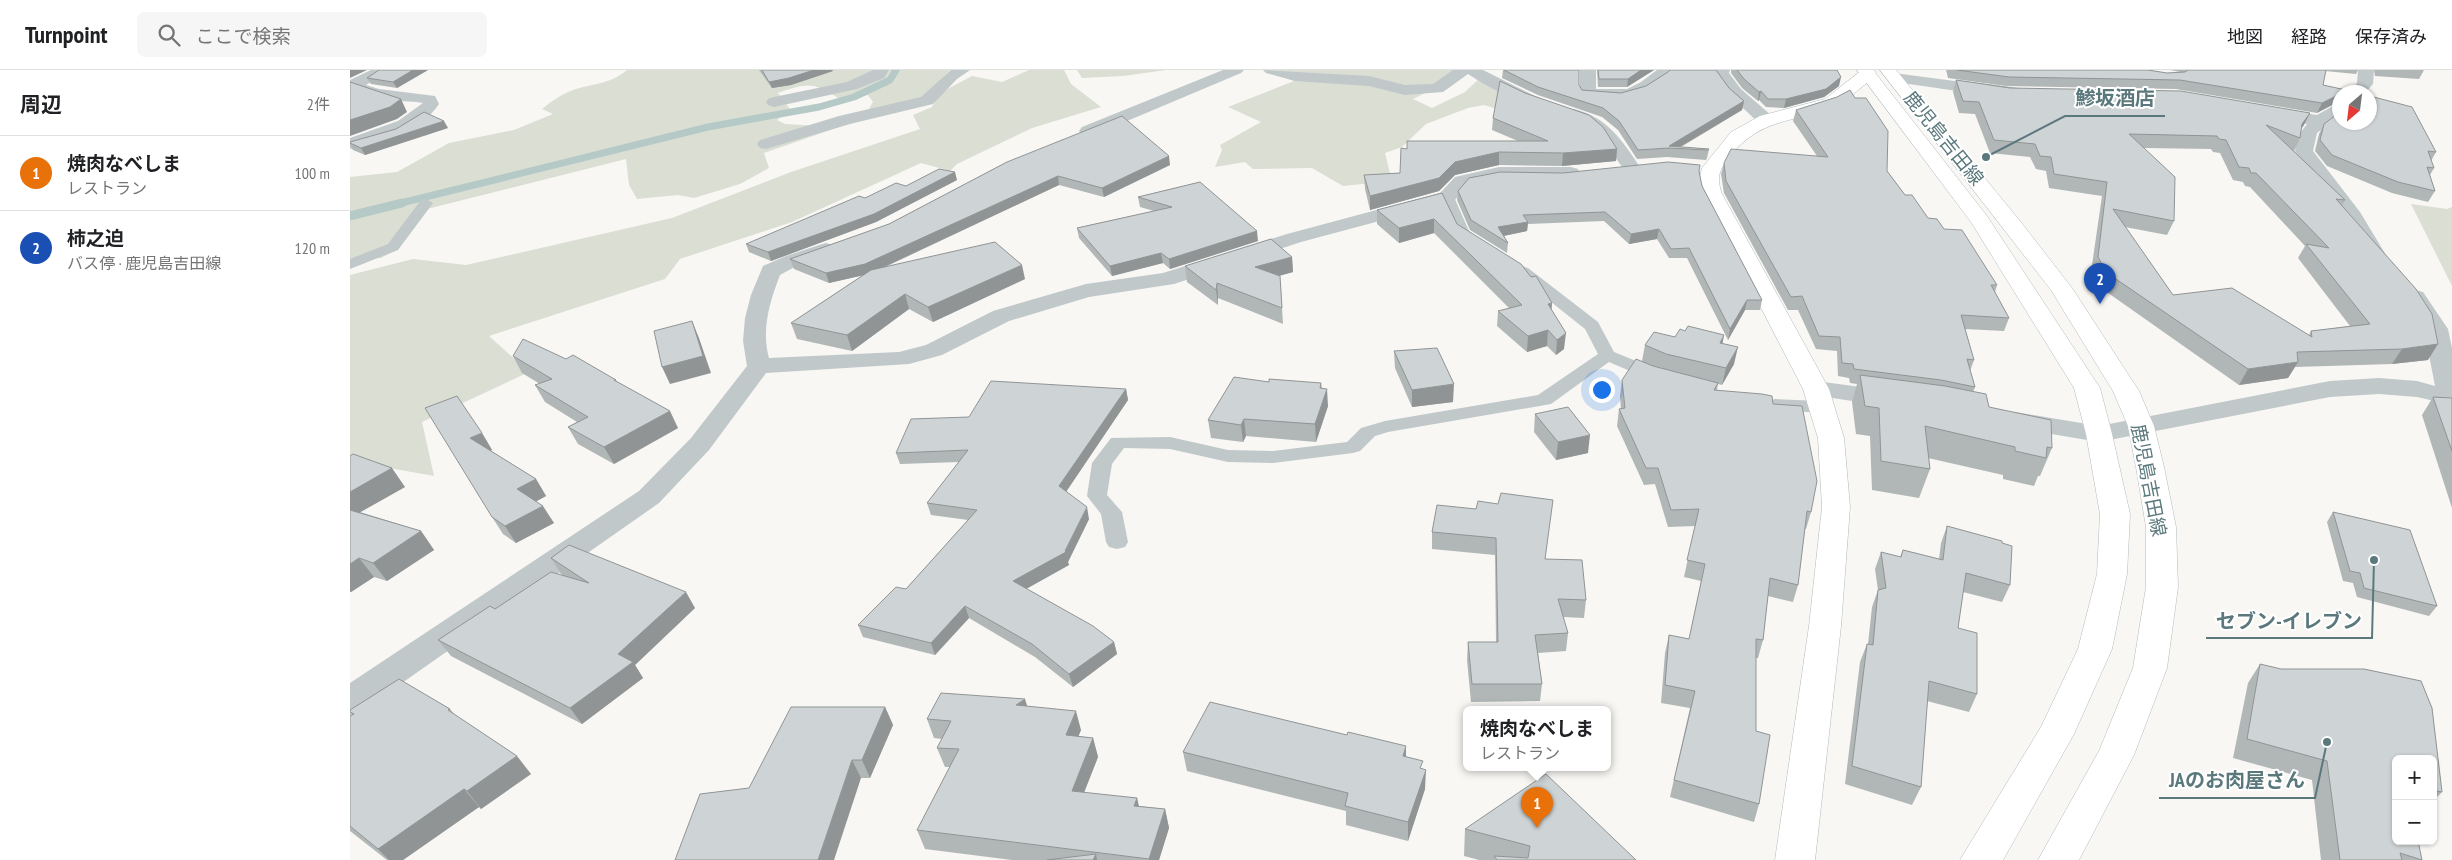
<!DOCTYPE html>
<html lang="ja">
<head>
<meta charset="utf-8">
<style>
  body { margin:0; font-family:"PT Sans Narrow","Noto Sans JP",sans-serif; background:#f6f6f6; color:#202124 }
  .controls { position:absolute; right:15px; bottom:15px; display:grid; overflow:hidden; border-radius:8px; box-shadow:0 1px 4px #0004 }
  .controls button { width:45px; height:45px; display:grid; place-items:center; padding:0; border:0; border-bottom:1px solid #e0e0e0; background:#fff; color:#202124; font:25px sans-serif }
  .compass { position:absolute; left:1982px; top:15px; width:45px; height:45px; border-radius:50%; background:#fff; box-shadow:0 1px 4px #0004; rotate:208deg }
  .you { position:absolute; left:1251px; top:319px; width:18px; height:18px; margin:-12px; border:4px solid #fff; border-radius:50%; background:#1a73e8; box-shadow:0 0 0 8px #1a73e833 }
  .badge { display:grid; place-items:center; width:32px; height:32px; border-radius:50%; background:#db2777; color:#fff; font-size:16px; font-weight:700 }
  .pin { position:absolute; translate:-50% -41px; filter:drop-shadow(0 1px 2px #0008) }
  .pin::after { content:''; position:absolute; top:26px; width:18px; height:15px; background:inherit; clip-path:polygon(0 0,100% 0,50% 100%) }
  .popup { position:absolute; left:1113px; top:636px; width:148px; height:65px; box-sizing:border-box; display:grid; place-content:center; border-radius:8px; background:#fff; filter:drop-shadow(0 1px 4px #0005); font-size:16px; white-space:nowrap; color:#757577 }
  .popup b { font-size:19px; color:#202124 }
  .popup::after { content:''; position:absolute; left:50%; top:100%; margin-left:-10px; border:10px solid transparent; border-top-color:#fff }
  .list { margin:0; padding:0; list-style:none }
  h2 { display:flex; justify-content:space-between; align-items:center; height:65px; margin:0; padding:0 20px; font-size:21px }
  h2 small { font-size:16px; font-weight:400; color:#757577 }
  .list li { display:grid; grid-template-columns:32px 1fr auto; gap:15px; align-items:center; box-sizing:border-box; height:75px; padding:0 20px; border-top:1px solid #e0e0e0 }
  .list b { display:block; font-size:19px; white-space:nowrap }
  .list p { margin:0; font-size:16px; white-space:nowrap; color:#757577 }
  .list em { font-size:16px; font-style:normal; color:#757577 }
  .icon { flex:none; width:28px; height:28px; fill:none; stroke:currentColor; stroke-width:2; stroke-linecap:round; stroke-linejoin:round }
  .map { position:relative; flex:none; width:2102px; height:790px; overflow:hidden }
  header { display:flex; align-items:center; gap:30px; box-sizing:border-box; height:70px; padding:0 25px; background:#fff; border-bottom:1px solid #e0e0e0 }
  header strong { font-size:24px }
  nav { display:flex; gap:28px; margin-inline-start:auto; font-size:18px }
  .search { width:350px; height:45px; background:#f6f6f6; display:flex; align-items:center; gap:12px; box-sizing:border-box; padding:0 18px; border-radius:8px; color:#757577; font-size:19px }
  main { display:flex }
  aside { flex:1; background:#fff }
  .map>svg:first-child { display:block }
  .green { fill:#daded3 }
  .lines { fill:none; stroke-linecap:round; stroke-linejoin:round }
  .stream-far1 { stroke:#b5c9c7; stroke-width:7 }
  .stream { stroke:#b5c9c7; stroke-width:9 }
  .secondary-casing { stroke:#afbbbd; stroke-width:1 }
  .primary-casing { stroke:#b3bcbe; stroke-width:1 }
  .lane { fill:#c0c8c9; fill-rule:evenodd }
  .street { fill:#c0c8c9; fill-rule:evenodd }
  .secondary { fill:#fff; fill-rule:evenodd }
  .primary { fill:#fff; fill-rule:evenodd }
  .wall { fill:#b1b6b7; fill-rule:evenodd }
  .shaded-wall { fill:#909495 }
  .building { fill:#ced4d5; stroke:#909495; fill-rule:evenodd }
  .labels { text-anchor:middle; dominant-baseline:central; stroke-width:4; stroke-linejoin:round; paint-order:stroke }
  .street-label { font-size:19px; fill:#5b797d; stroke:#fff }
  .leader { fill:none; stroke:#5b797d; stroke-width:2 }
  .callout-dot { fill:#5b797d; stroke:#fff; stroke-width:2 }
  .callout-label { font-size:20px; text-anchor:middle; font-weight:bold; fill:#5b797d; stroke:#fff; stroke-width:4; stroke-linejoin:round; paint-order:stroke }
</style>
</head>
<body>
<header>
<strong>Turnpoint</strong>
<div class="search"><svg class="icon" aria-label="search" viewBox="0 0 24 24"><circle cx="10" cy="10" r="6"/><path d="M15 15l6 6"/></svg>ここで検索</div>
<nav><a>地図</a><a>経路</a><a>保存済み</a></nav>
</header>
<main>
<aside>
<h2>周辺<small>2件</small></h2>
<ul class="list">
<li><span class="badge" style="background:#e8710a">1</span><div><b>焼肉なべしま</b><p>レストラン</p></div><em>100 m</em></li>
<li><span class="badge" style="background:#1a4fb4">2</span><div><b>柿之迫</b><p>バス停 · 鹿児島吉田線</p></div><em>120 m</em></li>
</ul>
</aside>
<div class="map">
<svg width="2102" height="790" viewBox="0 0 2102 790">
  <rect width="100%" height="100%" fill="#f8f7f4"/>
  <!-- green -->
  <g class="green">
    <path d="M277,0h323l-28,30 -56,14 7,-12 -5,-7 -27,5c-27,-18 -32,-18 -63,-7l12,16 -13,11 8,4 54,3 -75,26 5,15 -29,16 -46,14 -16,-3 -41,4 -8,-14 -3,-26 -207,52 -23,39 -15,8 -31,1v-82l47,-5 52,-29 65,-13 39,-16 -11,-5c10,-8 21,-16 34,-20 21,-6 34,-5 51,-19z"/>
    <polygon points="679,0 714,0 721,14 751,37 682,58 607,94 600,101 571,93 442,152 330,189 315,209 139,266 179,302 72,352 84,406 0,391 0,205 63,189 116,195 322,148 441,102 570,59 563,45 582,37 590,23 622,6 652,12"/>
    <polygon points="727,0 816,0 773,6 732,8"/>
    <polygon points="916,0 1112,0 1105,8 1063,29 1082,38 1115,22 1132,6 1200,38 1170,46 1134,35 1118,38 1076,54 1052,77 1035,83 1042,111 993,116 962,98 903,99 895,92 865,97 872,80 870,75 911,52 878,37 944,11"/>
    <polygon points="2061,134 2097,139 2102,137 2102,216"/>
  </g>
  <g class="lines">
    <!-- stream-far1 -->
    <polyline class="stream-far1" points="47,134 358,57 469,37 504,27 540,10 546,0"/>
    <!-- stream -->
    <polyline class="stream" points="0,146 52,133"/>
    <defs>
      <path id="secondary" d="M1512,0h12l2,3c-6,9 -32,29 -42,33 -42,18 -72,11 -104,50 -11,14 -14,21 -8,38l107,195 15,49 6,69 -9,119 -26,234h-40l34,-234 13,-119 -4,-69 -15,-49 -101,-195 -3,-14 3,-12 29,-36 29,-16 65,-17z"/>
      <g id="primary">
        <polygon points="1507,0 1523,0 1637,146 1750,318 1762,364 1780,444 1777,504 1762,579 1724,664 1653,790 1610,790 1691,657 1728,579 1747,504 1750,444 1736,364 1724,318 1621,152"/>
        <polygon points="1530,0 1546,0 1670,151 1722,218 1789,321 1804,356 1814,397 1826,457 1828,517 1817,598 1784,685 1729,790 1688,790 1749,681 1783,598 1796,517 1796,457 1786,397 1778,356 1763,321 1701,220"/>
      </g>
    </defs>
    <!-- secondary casing -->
    <use href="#secondary" class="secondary-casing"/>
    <!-- primary casing -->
    <use href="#primary" class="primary-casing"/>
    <!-- lane -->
    <g class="lane">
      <path d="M1097,123l7,4 15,34 17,13 -3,3c-25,6 -36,-33 -43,-50z"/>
      <polygon points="76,129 83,133 48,180 0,199 0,189 38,174 71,130"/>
      <polygon points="1172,196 1178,198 1248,252 1264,282 1313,302 1316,306 1313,310 1301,310 1259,292 1201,334 1038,362 1025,366 1010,381 1003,383 923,393 878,392 820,379 774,378 762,394 757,425 772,442 778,472 775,477 767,479 759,477 756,472 751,444 737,426 742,393 761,368 820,367 878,380 923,381 997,372 1011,358 1035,351 1188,325 1248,284 1235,259 1166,204 1164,201"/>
      <polygon points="1425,329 1470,331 1477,333 1479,337 1477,341 1470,343 1418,339 1416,335 1418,331"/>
    </g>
    <!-- street -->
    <g class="street">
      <path d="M21,0h20l-25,15 13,4 56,7 4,8c-18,27 -59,38 -89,45v-11l48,-17 25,-18c-24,-4 -53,1 -73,-15v-8z"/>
      <polygon points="523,0 539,0 534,8 507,19 424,37 418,35 416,32 418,29 424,27 497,12"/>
      <polygon points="601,0 620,0 607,9 583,34 500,54 416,79 410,78 407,74 410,70 489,46 571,27"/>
      <polygon points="873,0 894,0 891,3 744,65 732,65 729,61 732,57"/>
      <path d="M913,0l106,6 36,9 28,-1 20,-14h30l56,28 2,3 -2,3c-16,4 -57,-21 -71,-30l-25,18 -38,3 -36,-9 -74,-5 -29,-8z"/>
      <path d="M1230,0h16v19h31l14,-7 16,-12h17c-20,28 -61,35 -92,27l-2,-3z"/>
      <polygon points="1364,0 1380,0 1379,3 1391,19 1422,46 1424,50 1422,54 1410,54 1379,25 1363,3"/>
      <polygon points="2008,0 2024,0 2023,14 2016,22 2000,22 2007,13"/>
      <polygon points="1544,3 1642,16 1650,21 1642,26 1538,11 1536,8 1538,5"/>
      <polygon points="1990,32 1990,45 1967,63 1963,81 2010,142 2036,185 2032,189 2025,191 2018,189 1994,147 1945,81 1947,67 1957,54 1915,47 1913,43 1915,39 1921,38 1967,45"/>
      <path d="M1224,39c33,8 48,31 66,58l-3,4h-12c-17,-24 -28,-43 -57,-53l-2,-4 2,-4z"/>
      <path d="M1149,97h72l7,2 2,4 -2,4 -7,2h-72l-31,6 -14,16 -153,41 -127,42 -85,13 -80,24 -67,34 -33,9 -143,9 -57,77 -50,53 -297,208 -12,4v-32l289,-192 52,-53 56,-72 -4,-25 2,-23 6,-23 12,-29 23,-10 33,-11 7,-2 7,2 3,4 -3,4 -33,11 -20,11c-10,26 -19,55 -11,83l130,-6 27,-7 67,-34 93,-27 77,-11 124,-39 153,-41 15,-16z"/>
      <polygon points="2065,220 2073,222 2098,259 2102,278 2102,335 2067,327 2029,324 1980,327 1749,372 1665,358 1656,356 1652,350 1656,344 1665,342 1749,356 1980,311 2029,308 2067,311 2085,316 2074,259 2054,227 2057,222"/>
      <polygon points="1466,311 1541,321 1550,324 1554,329 1550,334 1541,337 1457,324 1453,319 1457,314"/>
    </g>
    <!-- secondary -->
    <use href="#secondary" class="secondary"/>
    <!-- primary -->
    <use href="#primary" class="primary"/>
  </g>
  <!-- wall -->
  <g class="wall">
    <polygon points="29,0 78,0 47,18 21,14 17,8"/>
    <polygon points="409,0 482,0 483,1 441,15 422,18"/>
    <polygon points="1153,0 1229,0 1229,15 1232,20 1271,23 1379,18 1394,31 1392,40 1331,77 1359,79 1357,88 1356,90 1317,87 1287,89 1268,60 1252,47 1188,25 1152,8"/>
    <polygon points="1247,0 1304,0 1277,17 1248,17"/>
    <polygon points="1381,0 1487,0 1489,16 1474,27 1434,38 1416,37 1409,30 1408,31 1392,18 1381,3"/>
    <polygon points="1596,0 1798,0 1817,3 1830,2 1820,0 2008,0 2006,4 1975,1 1973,15 2005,22 1990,22 1967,43 1826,19 1656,16 1598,8"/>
    <polygon points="2024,0 2074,0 2069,9 2025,6"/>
    <path d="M1606,10l348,45 -3,4 -1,9 -6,13 51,49 -3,6 86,154 -36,4 -97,3 -7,11 -49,7 -138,-97 -10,-16 11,-76 -53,-8 -3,-17 -10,-2 -6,-12 -40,-4 -15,-39 -16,-1 -6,-21zM1794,78l67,1 2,3 7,1 13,27 10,2 2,4 5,1 55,59 -7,12 52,68 -39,5 -2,4 -136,-40 -48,-68 42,8 7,-14z"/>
    <polygon points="1446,40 1537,101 1555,125 1578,148 1594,159 1647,215 1645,222 1659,248 1654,261 1615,259 1624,290 1620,301 1625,317 1623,322 1639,337 1702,378 1690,406 1688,406 1684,416 1653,409 1653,405 1578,388 1580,399 1569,428 1522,420 1520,366 1506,364 1502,332 1507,314 1500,313 1499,308 1488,306 1487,281 1466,279 1448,240 1438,240 1374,123 1371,104 1374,93 1467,86 1443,51"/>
    <polygon points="1143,48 1267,79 1266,91 1212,96 1149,95 1105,105 1089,121 1020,140 1015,119 1014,105 1050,103 1057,79 1057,71 1168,71 1142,60"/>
    <polygon points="1974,54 2086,82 2081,91 2084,98 2080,105 2085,121 2078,132 2042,123 1977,96 1965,81 1969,64"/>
    <polygon points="98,58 15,85 3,80 0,75 0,72"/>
    <polygon points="657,92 820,95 754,127 709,115 533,198 675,209 583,252 559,239 502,281 447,269 441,253 513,205 479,213 444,199 440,189 539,154"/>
    <polygon points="1349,102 1352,116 1412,230 1410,240 1395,240 1378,270 1337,188 1319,188 1307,169 1279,174 1254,151 1178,154 1177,161 1154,166 1158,173 1157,183 1120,160 1107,130 1108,121 1213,103"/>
    <polygon points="607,110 526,152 421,191 399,182 396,174 515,128 556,116"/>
    <polygon points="850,112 908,171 820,199 813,193 762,206 729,168 727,158 804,141 790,137 788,127"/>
    <polygon points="1092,123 1107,154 1201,240 1214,279 1206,285 1197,276 1177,282 1147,256 1148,241 1159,238 1084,163 1049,173 1027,154 1027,140"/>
    <polygon points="942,187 943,202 929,206 931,221 933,254 868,228 868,235 837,212 835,196"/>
    <polygon points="1325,267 1373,273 1384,294 1372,315 1368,314 1367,320 1423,334 1461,442 1456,459 1455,459 1448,515 1443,532 1418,526 1413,570 1408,588 1406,588 1406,661 1409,734 1404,752 1320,727 1340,638 1311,633 1315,583 1319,565 1339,569 1351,511 1334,507 1345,456 1318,457 1305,414 1294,415 1267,356 1269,339 1271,339 1270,326 1272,310 1292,291 1295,275"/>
    <polygon points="1044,281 1103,332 1062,337 1045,298"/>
    <polygon points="163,286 216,289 266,310 267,312 328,358 264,394 228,374 218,357 227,352 195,332 185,315 190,314 172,303"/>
    <polygon points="919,312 971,313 972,318 978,336 966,372 896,366 893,372 861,368 858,350"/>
    <polygon points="776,319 778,330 716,421 739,449 718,492 719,495 676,519 764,572 767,584 723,617 685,587 619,548 585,585 513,567 508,555 556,519 618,450 581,445 577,433 609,392 550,394 546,383 619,347"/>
    <polygon points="2083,327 2102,328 2102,438 2072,345"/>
    <polygon points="1185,344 1238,383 1206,390 1184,362"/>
    <polygon points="132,363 142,380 140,381 186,409 196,426 186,431 204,453 166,473 153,464 142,447"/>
    <polygon points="0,386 55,417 10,442 71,461 84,480 37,511 24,507 1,522 0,522"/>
    <polygon points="1087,435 1196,489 1236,530 1234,548 1213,547 1218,563 1216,581 1188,583 1192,614 1190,631 1121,632 1117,590 1118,572 1146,572 1145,485 1082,479 1082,462"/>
    <polygon points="1983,442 2087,536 2079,546 2007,527 2003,513 1993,511 1977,452"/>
    <polygon points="1597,456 1652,473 1660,515 1652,532 1613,522 1608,558 1627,624 1619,642 1577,631 1571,717 1562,735 1495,714 1510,592 1517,574 1518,574 1522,537 1528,520 1525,499 1531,482 1550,487 1553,480 1589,489 1591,473"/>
    <polygon points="201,488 345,538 285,595 293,608 232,654 101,586 88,570 145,539 214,506 211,504"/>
    <polygon points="1910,594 1931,599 2014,599 2071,611 2082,638 2092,722 2083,731 2083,689 2046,689 2046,771 2068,771 2072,790 1971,790 1962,710 1883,688 1898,613"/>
    <polygon points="677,636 731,660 728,666 743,668 748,687 734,723 787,728 789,736 815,739 819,758 809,790 662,790 575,779 567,760 600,697 595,697 587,678 592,669 584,668 577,649"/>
    <polygon points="535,637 543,655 520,708 511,708 399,718"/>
    <polygon points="100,639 105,645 181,704 131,739 129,737 53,790 37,790 0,761 0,646 2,645 0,642 0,640"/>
    <polygon points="833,682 1056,687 1072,699 1075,719 1058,771 996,755 996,741 837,701"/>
    <polygon points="1115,759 1286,790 1129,790 1114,786"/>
  </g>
  <!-- shaded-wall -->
  <g class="shaded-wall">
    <polygon points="0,0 17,0 0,8"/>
    <polygon points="63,0 78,0 47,18 43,12"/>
    <polygon points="464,0 482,0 483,1 441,15 422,18 419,12"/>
    <polygon points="1291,0 1304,0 1277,17 1278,9"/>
    <polygon points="1491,7 1489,16 1474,27 1434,38 1436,29"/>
    <polygon points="1411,21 1409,30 1408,31 1409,22"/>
    <polygon points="1990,24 1990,31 1967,43 1972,33"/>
    <polygon points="51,29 57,42 47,49 0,66 0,50"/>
    <polygon points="1394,31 1392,40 1328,78 1319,76"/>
    <polygon points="1960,43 1954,55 1945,67 1952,54"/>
    <polygon points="94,51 98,58 15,85 11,78"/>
    <polygon points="1267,79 1266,91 1212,96 1213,83"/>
    <polygon points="1149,82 1149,95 1105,105 1089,121 1020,140 1020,126 1105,92"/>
    <polygon points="819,86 820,95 754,127 752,118"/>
    <polygon points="605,102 607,110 526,152 421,191 418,182"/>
    <polygon points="708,106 709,115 519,204 479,213 476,203"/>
    <polygon points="1084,149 1084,163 1049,173 1049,158"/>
    <polygon points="1178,152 1177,161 1148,167 1148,157"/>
    <polygon points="1309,159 1307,169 1279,174 1281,164"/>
    <polygon points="907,161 908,171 820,199 819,189"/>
    <polygon points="811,183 813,193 762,206 760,196"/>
    <polygon points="942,187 943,202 906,212 905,197"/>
    <polygon points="672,195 675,209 583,252 578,237"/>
    <polygon points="867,213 868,228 868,235 866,220"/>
    <polygon points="555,224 559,239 502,281 497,265"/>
    <polygon points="1397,230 1395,240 1378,270 1380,259"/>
    <polygon points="1202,233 1201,248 1198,234"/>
    <polygon points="342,251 349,268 361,303 320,314 312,297"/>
    <polygon points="1198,260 1197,276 1177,282 1178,266"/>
    <polygon points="1216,263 1214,279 1206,285 1207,270"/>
    <polygon points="1374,265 1371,282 1370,273"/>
    <polygon points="2088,274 2078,290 2042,294 2052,279"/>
    <polygon points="1388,277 1384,294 1372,315 1376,298"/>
    <polygon points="1948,292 1938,308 1889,315 1898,299"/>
    <polygon points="1104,314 1103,332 1062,337 1062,320"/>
    <polygon points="776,319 778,330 712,428 709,416"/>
    <polygon points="977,319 978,336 966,372 965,354"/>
    <polygon points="320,341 328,358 264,394 254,377"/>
    <polygon points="894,349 896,366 893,372 891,355"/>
    <polygon points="132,363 142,380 130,385 120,368"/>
    <polygon points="1240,365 1238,383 1206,390 1208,372"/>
    <polygon points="42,398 55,417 0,448 0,422"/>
    <polygon points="186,409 196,426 178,436 167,419"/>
    <polygon points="193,436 204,453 166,473 155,456"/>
    <polygon points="737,437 739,449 718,492 719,495 667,524 663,511 715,481"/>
    <polygon points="71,461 84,480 37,511 23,493"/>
    <polygon points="9,488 24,507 1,522 0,521 0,494"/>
    <polygon points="336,522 345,538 285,595 293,608 232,654 220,638 268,584"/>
    <polygon points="615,536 619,548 585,585 581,573"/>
    <polygon points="764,572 767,584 723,617 719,604"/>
    <polygon points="675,629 681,648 666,635"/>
    <polygon points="535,637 543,655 520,708 512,690"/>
    <polygon points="726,641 731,660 721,685 716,665"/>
    <polygon points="743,668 748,687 727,740 722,721"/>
    <polygon points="1056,676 1056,695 1053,686"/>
    <polygon points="167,686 181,704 131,739 117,721"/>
    <polygon points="502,690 511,708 484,790 468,790"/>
    <polygon points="1076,700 1075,719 1058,771 1058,752"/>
    <polygon points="114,719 129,737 53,790 39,790 28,779"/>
    <polygon points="787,728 791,747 784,736"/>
    <polygon points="815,739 819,758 809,790 799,790"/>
    <polygon points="746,784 747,790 743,790"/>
  </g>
  <!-- building -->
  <g class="building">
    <polygon points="29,0 63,0 43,12 17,8"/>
    <polygon points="412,0 464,0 439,8 419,12"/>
    <polygon points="1154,0 1229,0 1229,15 1232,20 1271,23 1296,16 1318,2 1320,0 1366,0 1379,18 1394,31 1319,76 1359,79 1358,80 1319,78 1288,80 1269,51 1253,38 1188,17"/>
    <polygon points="1248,0 1291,0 1278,9 1249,9"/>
    <polygon points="1387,0 1487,0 1491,7 1476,19 1436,29 1418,29 1411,21 1409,22 1394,9"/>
    <polygon points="1607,0 1798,0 1817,3 1835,2 1838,0 1976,0 1973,15 2005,22 1995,22 1995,21 1992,22 1990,22 1990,24 1972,33 1830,10 1659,7"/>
    <path d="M1606,10l54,8 171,3 129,22 -8,11 -2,14 -34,-13 79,75 -9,-1 80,90 16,25 6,30 -36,5 -105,3 1,10 -50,7 -141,-96 -9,-16 9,-75 -53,-8 -3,-17 -11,-1 -5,-12 -41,-4 -15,-38 -16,-1zM1779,64l88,2 2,3 7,1 13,27 10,1 2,5h5l73,75 -23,-4 64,80 -59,7 1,6 -80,-49 -59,7 -60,-86 61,12 1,-44z"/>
    <polygon points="1150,11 1175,23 1239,45 1253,57 1267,79 1213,83 1149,82 1105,92 1089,108 1020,126 1014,105 1050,103 1051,78 1057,79 1057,71 1198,71 1143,48"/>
    <polygon points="0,12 51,29 40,37 0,50"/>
    <polygon points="1500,20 1505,28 1516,28 1538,61 1537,101 1555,125 1562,125 1578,148 1587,149 1594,159 1612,160 1647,215 1641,215 1659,248 1611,245 1624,290 1617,289 1625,317 1591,310 1504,299 1503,294 1492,293 1490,267 1469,266 1452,226 1441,227 1376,111 1374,93 1381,79 1478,87 1446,40 1487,27"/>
    <polygon points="2020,26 2062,37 2086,82 2078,81 2084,98 2077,97 2085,121 2048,112 1982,85 1970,70 1974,54 1990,42 1990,52 2020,52"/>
    <polygon points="74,42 94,51 11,78 0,73 0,72 46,59"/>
    <polygon points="772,46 819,86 752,118 708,106 515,194 476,203 440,189 539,154 657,92"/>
    <polygon points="1318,92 1350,95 1349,101 1352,116 1412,230 1397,230 1380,259 1339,178 1321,179 1309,159 1281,164 1255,142 1173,145 1178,152 1148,157 1158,173 1121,150 1108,121 1119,108 1150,102 1213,103"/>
    <polygon points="589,99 605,102 524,144 418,182 396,174 509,126 515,128 546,113 556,116"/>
    <polygon points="850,112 907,161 819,189 811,183 760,196 727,158 822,137 788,127"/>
    <polygon points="1092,123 1107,154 1171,194 1181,207 1186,206 1202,233 1198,234 1216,263 1207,270 1198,260 1178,266 1148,241 1172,235 1084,149 1049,158 1027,140"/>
    <polygon points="921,169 942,187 905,197 930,206 932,238 867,213 866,220 835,196"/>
    <polygon points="645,172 672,195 578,237 555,224 497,265 441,253 521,200"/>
    <polygon points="342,251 353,286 312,297 304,261"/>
    <polygon points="1338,256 1374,265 1370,273 1388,277 1376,298 1316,284 1295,275 1304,262 1325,267 1330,259 1335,261"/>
    <polygon points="173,269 216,289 223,285 266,310 264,310 320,341 254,377 218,357 238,347 185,315 202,309 163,286"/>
    <polygon points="1087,278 1104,314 1062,320 1044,281"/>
    <polygon points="1286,289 1303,296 1368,313 1364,320 1412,324 1422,326 1423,334 1452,336 1467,411 1461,442 1457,441 1448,515 1420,508 1413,570 1406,569 1406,661 1420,665 1409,734 1324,710 1345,621 1315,615 1319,565 1339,569 1355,494 1337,490 1349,439 1321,440 1308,398 1296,398 1269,339 1275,338 1272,310"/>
    <polygon points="1510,305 1595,316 1636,324 1639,337 1701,350 1702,378 1697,377 1696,388 1665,381 1665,377 1575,356 1580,399 1531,391 1529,338 1515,336"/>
    <polygon points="884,307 919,312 919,309 971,313 970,318 977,319 965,354 894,349 891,355 858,350"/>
    <polygon points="641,311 776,319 709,416 737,437 715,481 716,482 663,511 743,556 764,572 719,604 682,574 615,536 581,573 508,555 546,517 556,519 627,440 577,433 618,380 546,383 561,349 619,347"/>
    <polygon points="107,326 132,363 120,368 186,409 167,419 193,436 155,456 142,447 75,338"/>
    <polygon points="2083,327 2102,328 2102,381"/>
    <polygon points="1218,337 1240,365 1208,372 1185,344"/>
    <polygon points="3,384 42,398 0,422 0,386"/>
    <polygon points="1151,423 1203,430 1195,489 1232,490 1236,530 1208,529 1218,563 1185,565 1192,614 1122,614 1118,572 1148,572 1146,468 1082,462 1087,435 1126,439 1128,431 1148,434"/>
    <polygon points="0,440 71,461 23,493 9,488 0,494"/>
    <polygon points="1983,442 2060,460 2087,536 2014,518 2010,503 2000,501"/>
    <polygon points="1597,456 1652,471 1652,473 1662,476 1660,515 1616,503 1608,558 1627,563 1627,624 1579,611 1571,717 1502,696 1517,574 1523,575 1528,520 1536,518 1531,482 1551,487 1553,480 1593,490"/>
    <polygon points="219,475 336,522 268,584 283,592 220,638 88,570 140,536 145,539 201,502 239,513 201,488"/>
    <polygon points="1910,594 1931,599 2014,599 2071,611 2082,638 2092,722 2083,720 2083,689 2046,689 2046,771 2068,771 2072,790 2050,783 2052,790 1990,790 1977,691 1897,669"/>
    <polygon points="49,609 100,639 98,640 167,686 117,721 114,719 28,779 0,756 0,646 4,644 0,642 0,640"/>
    <polygon points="591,623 675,629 666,635 726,641 716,665 743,668 722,721 787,728 784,736 815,739 799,789 567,760 609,679 587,678 601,651 577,649"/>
    <polygon points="860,632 997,665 998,662 1056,676 1053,686 1073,691 1070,698 1076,700 1058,752 995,736 998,723 833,682"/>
    <polygon points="441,637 535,637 512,690 502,690 468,790 325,790 350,724 399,718"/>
    <polygon points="1196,704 1286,790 1147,790 1144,786 1178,788 1180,776 1115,759"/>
    <polygon points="746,784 743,790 697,790"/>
  </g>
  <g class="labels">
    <!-- street labels -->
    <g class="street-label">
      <text transform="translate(1594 68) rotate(51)">鹿児島吉田線</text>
      <text transform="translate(1799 410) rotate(79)">鹿児島吉田線</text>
    </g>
  </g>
  <!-- callouts -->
  <path class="leader" d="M1636 87L1715 46H1815M2024 490L2022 568H1856M1977 672L1965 728H1809"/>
  <g class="callout-dot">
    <circle cx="1636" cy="87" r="5"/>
    <circle cx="2024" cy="490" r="5"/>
    <circle cx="1977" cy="672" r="5"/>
  </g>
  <g class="callout-label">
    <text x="1765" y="35">鯵坂酒店</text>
    <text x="1939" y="558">セブン-イレブン</text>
    <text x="1887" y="717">JAのお肉屋さん</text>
  </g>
</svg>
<div class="controls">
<button>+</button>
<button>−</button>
</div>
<svg class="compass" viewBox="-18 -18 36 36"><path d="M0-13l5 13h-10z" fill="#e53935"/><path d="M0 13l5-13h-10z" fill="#757577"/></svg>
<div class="you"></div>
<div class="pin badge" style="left:1187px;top:758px;background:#e8710a">1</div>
<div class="popup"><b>焼肉なべしま</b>レストラン</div>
<div class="pin badge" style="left:1750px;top:234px;background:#1a4fb4">2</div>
</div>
</main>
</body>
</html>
